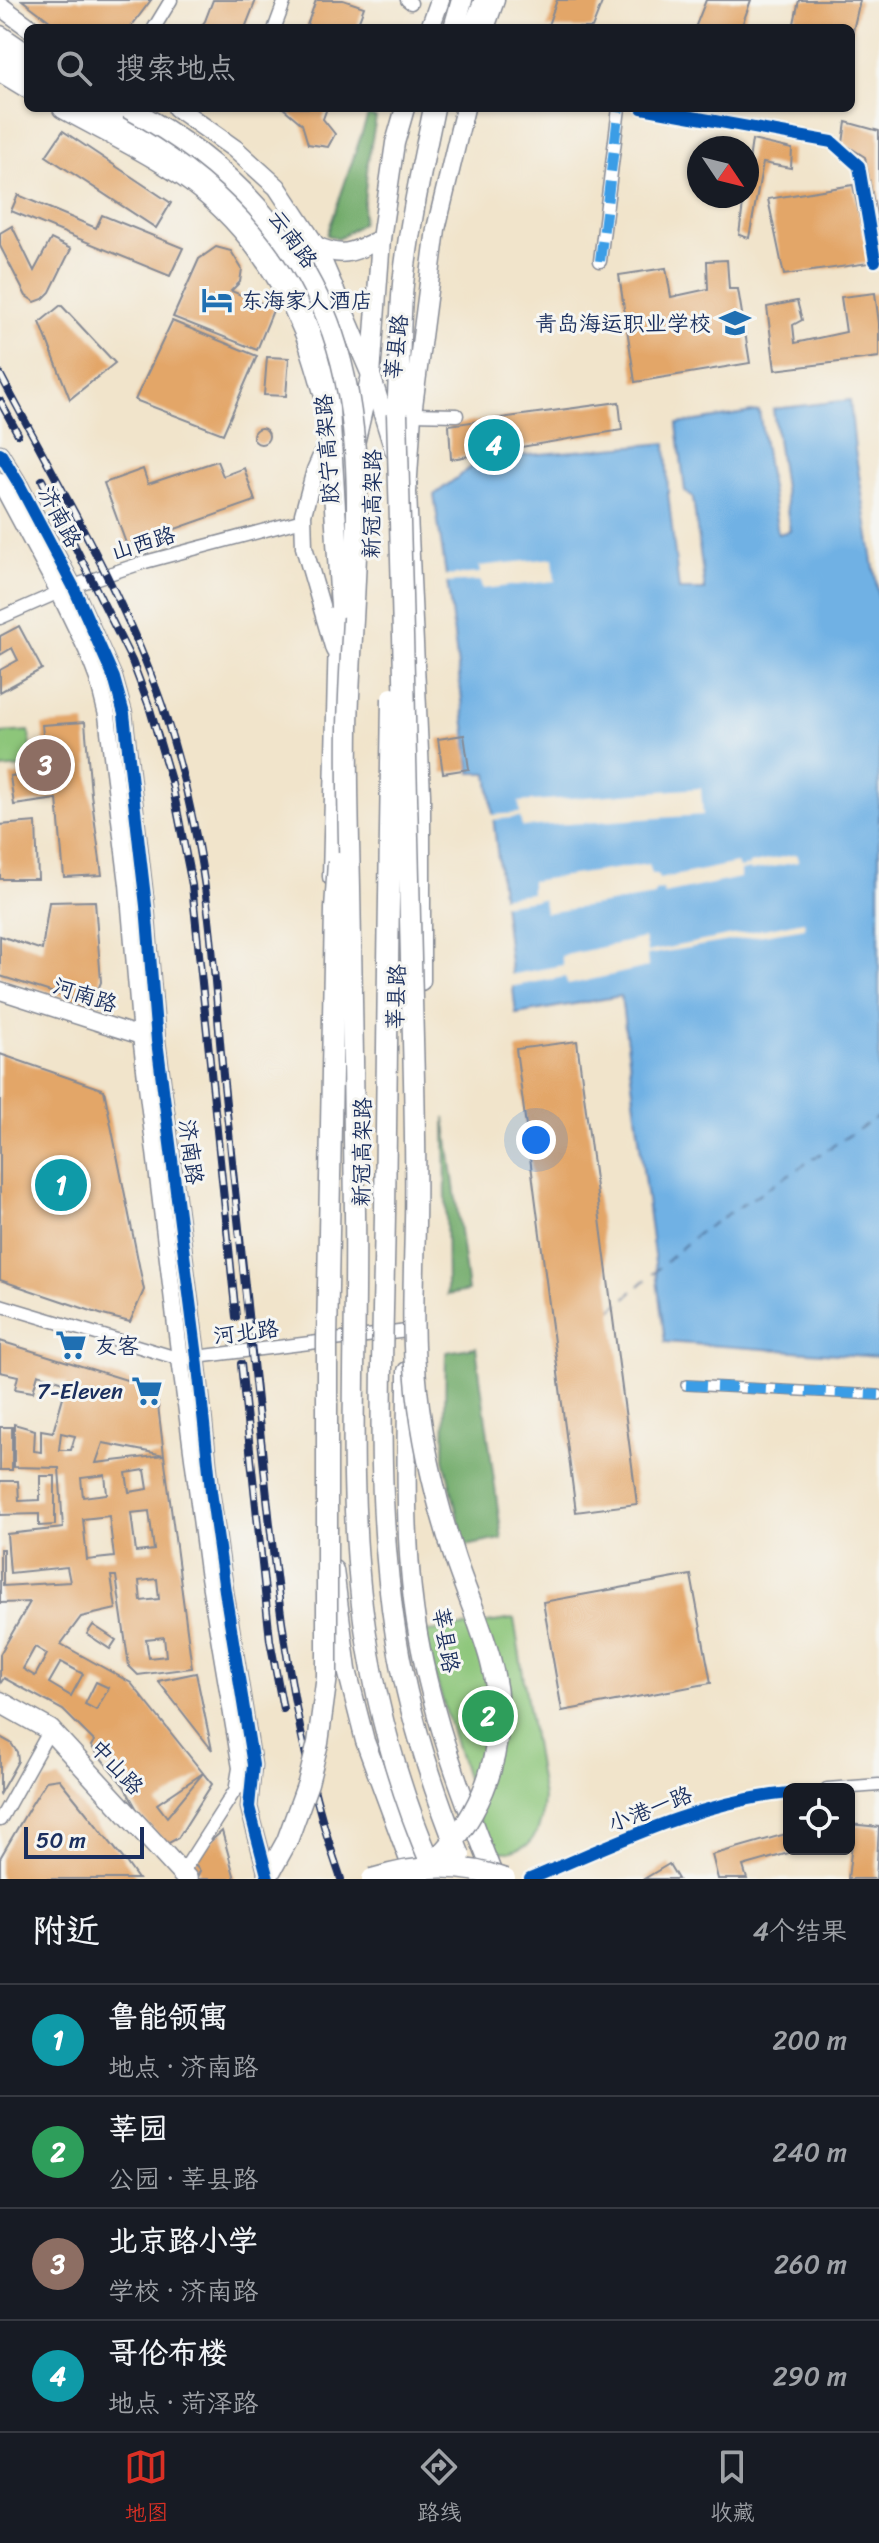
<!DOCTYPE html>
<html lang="zh">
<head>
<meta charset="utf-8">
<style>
  body { margin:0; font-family:Sriracha,"LXGW WenKai TC",sans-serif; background:#242831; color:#f1f3f6 }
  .controls { position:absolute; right:24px; bottom:24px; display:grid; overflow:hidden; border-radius:12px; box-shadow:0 2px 6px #0004 }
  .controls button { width:72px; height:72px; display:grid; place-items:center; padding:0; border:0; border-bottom:2px solid #363941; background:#171b24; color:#f1f3f6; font:40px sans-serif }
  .compass { position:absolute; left:687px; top:136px; width:72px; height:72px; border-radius:50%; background:#171b24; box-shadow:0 2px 6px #0004; rotate:125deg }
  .scale { position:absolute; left:24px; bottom:20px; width:120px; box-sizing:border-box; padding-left:8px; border:4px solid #1b2f5e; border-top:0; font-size:22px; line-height:28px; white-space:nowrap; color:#1b2f5e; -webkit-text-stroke:6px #f6f6f2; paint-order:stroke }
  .you { position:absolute; left:536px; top:1140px; width:28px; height:28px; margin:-20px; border:6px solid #fff; border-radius:50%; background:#1a73e8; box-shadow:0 0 0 12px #1a73e833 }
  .badge { display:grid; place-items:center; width:52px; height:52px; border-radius:50%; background:#d93025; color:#fff; font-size:26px; font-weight:700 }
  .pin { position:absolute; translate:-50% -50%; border:4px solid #fff; box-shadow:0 2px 8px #0006 }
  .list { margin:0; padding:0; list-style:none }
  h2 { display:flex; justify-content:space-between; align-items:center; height:104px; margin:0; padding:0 32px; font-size:34px }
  h2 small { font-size:26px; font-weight:400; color:#9ea1a6 }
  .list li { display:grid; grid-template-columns:52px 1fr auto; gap:24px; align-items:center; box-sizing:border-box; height:112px; padding:0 32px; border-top:2px solid #363941 }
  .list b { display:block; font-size:30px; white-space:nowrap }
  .list p { margin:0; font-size:26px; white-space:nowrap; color:#9ea1a6 }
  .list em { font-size:26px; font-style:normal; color:#9ea1a6 }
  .icon { flex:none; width:44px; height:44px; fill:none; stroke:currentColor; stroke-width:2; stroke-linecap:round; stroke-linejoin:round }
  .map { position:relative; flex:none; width:879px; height:1879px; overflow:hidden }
  .search { position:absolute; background:#171b24; box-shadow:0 2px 6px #0004; left:24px; right:24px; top:24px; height:88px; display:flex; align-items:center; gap:20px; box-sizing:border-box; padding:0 28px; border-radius:12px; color:#9ea1a6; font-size:30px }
  .sheet { height:552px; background:#171b24 }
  nav { display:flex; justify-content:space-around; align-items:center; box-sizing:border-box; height:112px; border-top:2px solid #363941; background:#171b24; font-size:22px; color:#9ea1a6 }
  nav a { display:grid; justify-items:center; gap:4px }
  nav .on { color:#d93025 }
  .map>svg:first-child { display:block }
  .green { fill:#8dc67a; stroke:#547a6c; stroke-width:2 }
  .forest { fill:#72ab6a; stroke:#466d64; stroke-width:2 }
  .water { fill:#70b1e4; stroke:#4670a1; stroke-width:2 }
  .pier { fill:#f1e4cb }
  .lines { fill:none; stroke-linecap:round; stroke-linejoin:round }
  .ferry { stroke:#355686; stroke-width:2; stroke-dasharray:10 8; stroke-linecap:butt }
  .building { fill:#e3a667; fill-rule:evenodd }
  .pedestrian-casing { stroke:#868a94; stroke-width:12 }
  .minor-casing { stroke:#868a94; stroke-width:15 }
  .tertiary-casing { stroke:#868a94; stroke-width:19 }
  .secondary-casing { stroke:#868a94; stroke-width:21 }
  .primary-casing { stroke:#868a94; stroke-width:23 }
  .trunk-casing { stroke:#868a94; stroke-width:23 }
  .pedestrian { stroke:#fff; stroke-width:9 }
  .minor { stroke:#fff; stroke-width:12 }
  .tertiary { stroke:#fff; stroke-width:16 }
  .secondary { stroke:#fff; stroke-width:18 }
  .primary { stroke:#fff; stroke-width:20 }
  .trunk { stroke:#fff; stroke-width:20 }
  .rail-casing { stroke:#1b2f5e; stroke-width:8 }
  .rail { stroke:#f6f6f2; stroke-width:5; stroke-dasharray:15; stroke-linecap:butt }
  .trunk-bridge-casing { stroke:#868a94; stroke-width:23; stroke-linecap:butt }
  .trunk-bridge { stroke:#fff; stroke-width:20 }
  .quiet { stroke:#3b9de6; stroke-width:10; stroke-dasharray:20 10; stroke-linecap:butt }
  .cycleway-casing { stroke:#f6f6f2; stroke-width:17 }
  .cycleway { stroke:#0057b8; stroke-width:12 }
  .labels { text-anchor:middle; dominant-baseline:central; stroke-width:6; stroke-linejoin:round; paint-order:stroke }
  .street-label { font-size:22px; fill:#1b2f5e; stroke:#f6f6f2 }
  .poi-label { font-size:22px; fill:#1b2f5e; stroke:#f6f6f2; text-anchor:start }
</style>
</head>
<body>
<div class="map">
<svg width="879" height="1879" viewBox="0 0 879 1879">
  <rect width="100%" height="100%" fill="#f6f6f2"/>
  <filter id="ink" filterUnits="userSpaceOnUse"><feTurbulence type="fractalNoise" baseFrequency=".0125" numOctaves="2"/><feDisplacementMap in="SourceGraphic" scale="16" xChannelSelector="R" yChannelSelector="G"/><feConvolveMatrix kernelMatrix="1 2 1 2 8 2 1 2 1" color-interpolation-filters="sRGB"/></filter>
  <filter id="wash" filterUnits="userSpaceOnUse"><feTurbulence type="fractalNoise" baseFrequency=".006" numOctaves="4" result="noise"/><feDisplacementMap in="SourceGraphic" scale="32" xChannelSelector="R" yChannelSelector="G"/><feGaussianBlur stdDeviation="1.8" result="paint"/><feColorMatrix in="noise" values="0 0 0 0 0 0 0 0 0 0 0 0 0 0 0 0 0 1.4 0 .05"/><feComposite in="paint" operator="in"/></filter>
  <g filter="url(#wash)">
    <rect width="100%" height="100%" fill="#f1e4cb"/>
    <!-- green -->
    <g class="green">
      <polygon points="29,731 33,766 0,769 0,733"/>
      <polygon points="514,1619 543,1798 541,1820 537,1832 528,1845 509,1852 494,1851 488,1846 484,1836 422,1633"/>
    </g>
    <!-- forest -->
    <g class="forest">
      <polygon points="368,115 376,118 368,161 362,223 338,239 327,235"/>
      <polygon points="445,1117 468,1291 447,1295"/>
      <polygon points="476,1347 502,1539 465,1546 444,1459 446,1352"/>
    </g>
    <!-- water -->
    <polygon class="water" points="850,400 855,450 879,599 879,1357 665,1342 621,996 516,1014 488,773 471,773 449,595 434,495 482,459 666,443 668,493 679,590 705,590 693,498 685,491 677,424 759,411 778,534 790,531 773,409"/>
    <!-- pier -->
    <g class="pier">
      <polygon points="553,558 555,581 482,589 480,581 445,583 444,576 480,573 479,566"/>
      <polygon points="701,788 703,815 522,827 520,817 492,820 491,815 520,813 519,802"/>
      <polygon points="797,854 798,862 751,871 750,869 740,871 740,878 664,894 663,890 655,891 655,896 545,913 543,899 499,905 498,897 531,893 531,881 649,864 652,874 657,874 659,879 737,863 739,868 749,866 749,864"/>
      <polygon points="804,921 805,928 647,955 648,967 568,985 565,977 509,987 508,975 563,965 561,956 644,938 647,952"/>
    </g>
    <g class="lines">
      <!-- ferry -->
      <polyline class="ferry" points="612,1310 697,1234 879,1116"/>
    </g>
    <g id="blocks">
      <!-- building -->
      <g class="building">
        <polygon points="22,0 151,0 130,28 59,28"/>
        <polygon points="213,0 256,0 245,28 200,28 205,21"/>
        <polygon points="316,0 343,0 364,7 356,28 306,28"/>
        <polygon points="557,0 603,0 592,28 547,28"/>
        <polygon points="706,0 751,0 741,28 695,28"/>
        <polygon points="799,0 860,0 852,35 851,28 793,28"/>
        <polygon points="283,108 327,108 323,119 335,134 328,147 308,144 302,124"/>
        <polygon points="846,122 879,131 879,230 865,157 843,143"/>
        <polygon points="63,131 171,203 156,228 46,156"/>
        <polygon points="752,140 792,149 791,168 763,163 749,238 739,235 744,196 747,196 747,174"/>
        <polygon points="853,185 869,263 784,275 768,199"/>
        <polygon points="18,195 96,228 102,215 183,248 170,276 11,211"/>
        <polygon points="12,226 34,271 51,239 71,249 50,292 43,299 35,302 26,296 0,246 0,233"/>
        <polygon points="216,247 231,251 242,269 240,282 231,291 274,308 257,350 173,317 199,259"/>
        <polygon points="727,260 729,289 738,289 750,363 635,382 619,275 666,268 671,297 708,289 707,261"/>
        <polygon points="875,293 879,323 879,357 775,370 767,307 797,301 802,320 793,325 795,343 846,332 841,297"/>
        <polygon points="61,305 115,363 70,399 40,322"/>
        <polygon points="172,321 257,356 223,434 135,400"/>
        <polygon points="267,357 289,358 286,396 264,395"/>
        <polygon points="619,402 622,430 451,459 449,425"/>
        <circle cx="261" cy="436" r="8"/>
        <polygon points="217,461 223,476 244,468 255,501 127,546 104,483 143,469 148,484"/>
        <polygon points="19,626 42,669 0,692 0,670 18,660 12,648 0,655 0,636"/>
        <polygon points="85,722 91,794 102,875 64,877 57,799 14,805 10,776 47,772 42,725"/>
        <polygon points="464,735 469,769 443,773 438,739"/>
        <polygon points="36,822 38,879 0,879 0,825"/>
        <polygon points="95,901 101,982 92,1005 0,976 0,936 42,950 49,902"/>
        <polygon points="577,1041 637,1504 576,1512 516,1049"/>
        <polygon points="0,1054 104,1090 144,1290 130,1322 103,1315 0,1280"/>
        <path d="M0,1341l156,48 8,66 -61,-12 -7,20 68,-8 28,213 -54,7 -9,-9 -13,-90h-5l5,33 -35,8 -20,27 70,39 72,90 -46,31 10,13 36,-44 9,11 -34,54 -11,6 -27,-29 -16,-29 -33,-40 3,-5 -31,-31 -59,-32 -4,6v-30l30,-52 -30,1v-54h3v37l67,-4 -3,-15 -57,6 -3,-39 56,-6 -4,-60 -45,-1v-43l21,6 -1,21 7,1v-22l12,2 14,-49 -29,-9 -5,18 -18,-3 3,-13 -18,-4zM61,1433l14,3 -4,14h-12zM145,1470l3,19 -19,3 -3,-19zM105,1475l2,19 -24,3 -2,-19zM149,1511l5,39 -18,2 -5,-39zM109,1516l5,41 -27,3 -4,-41zM157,1579l2,20 -18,2 -2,-20zM164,1637l2,19 -17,2 -3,-19zM35,1647l12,7 -12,22 -12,-7zM61,1662l22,12 -12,22 -22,-13zM96,1682l13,6 -13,22 -11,-6z"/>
        <rect x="0" y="1427" width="12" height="43"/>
        <polygon points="40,1476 55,1476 55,1525 39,1526 39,1514 0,1515 0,1481 18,1481 19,1501 40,1500"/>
        <polygon points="691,1575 711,1683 562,1711 543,1602"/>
        <polygon points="93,1625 116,1640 110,1649 87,1634"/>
        <polygon points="196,1673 212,1750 158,1681"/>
        <polygon points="0,1737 11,1743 17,1752 18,1761 0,1793"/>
        <polygon points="59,1779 126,1862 138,1879 0,1879 0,1858 31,1805 46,1781"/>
        <polygon points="849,1824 879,1827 876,1879 848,1879 852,1844 849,1843"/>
        <polygon points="222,1831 235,1879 196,1879 200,1871 194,1864 199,1852"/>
        <polygon points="789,1833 789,1849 799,1850 743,1866 747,1879 718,1879 712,1855"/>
        <polygon points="669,1864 678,1879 644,1879"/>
      </g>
    </g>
  </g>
  <g filter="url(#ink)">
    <use href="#blocks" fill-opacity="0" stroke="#868a94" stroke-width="2"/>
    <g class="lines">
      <defs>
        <polyline id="pedestrian" points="686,1385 879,1395"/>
        <g id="minor">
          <polyline points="407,0 411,3"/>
          <polyline points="275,27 285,0"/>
          <polyline points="154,28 171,0"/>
          <polyline points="642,108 832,142 859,166 875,261"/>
          <polyline points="600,261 619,108"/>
          <polyline points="412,414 457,415"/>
          <polyline points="0,618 73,586 145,562 303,520"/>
          <polyline points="0,1305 180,1359 407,1331"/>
          <polyline points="827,1789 879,1785"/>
          <polyline points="0,1820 50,1730"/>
          <polyline points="180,1876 241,1781"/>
          <path d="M530,1879c84,-35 167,-77 259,-86"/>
        </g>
        <g id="tertiary">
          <polyline points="329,438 315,470 303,514 304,547 334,650"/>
          <polyline points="0,453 19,484 73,586 114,678 124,714 146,906 157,1041 197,1357 211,1491 225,1591 253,1765 249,1807 268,1879"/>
          <polyline points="0,482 59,592 87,650 98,679 107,715 128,884 141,1036 180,1359 208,1571 241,1768 238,1786"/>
          <polyline points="0,991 147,1038"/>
        </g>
        <g id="secondary">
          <polyline points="0,6 30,28"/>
          <polyline points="430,28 440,0"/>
          <polyline points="485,28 495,0"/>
          <polyline points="0,52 28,70"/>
          <path d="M96,108c73,40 144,86 189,158 6,10 14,20 19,31 22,53 33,109 43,165"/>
          <polyline points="177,108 235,149 277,187 316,246 371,375 394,450"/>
          <path d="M316,246c28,13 39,5 65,-7"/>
          <polyline points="342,521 349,470 371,375 381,239 395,143 405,108"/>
          <polyline points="332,877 339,594"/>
          <polyline points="421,981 421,795 407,492 412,414 436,229 465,108"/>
          <path d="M407,1371c0,87 -4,176 11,263 15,85 45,165 77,245"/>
          <polyline points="334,1570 347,1670 365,1741 416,1879"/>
        </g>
        <polyline id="primary" points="0,1702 50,1730 187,1879"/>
        <g id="trunk">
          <polyline points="454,28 462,0"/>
          <polyline points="473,28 485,0"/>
          <polyline points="0,36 28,55"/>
          <polyline points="0,71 28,88"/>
          <path d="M63,108c36,20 74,38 108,60 61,38 107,99 134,165 10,25 16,51 24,76"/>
          <path d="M397,414c3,-43 2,-87 6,-130 6,-59 19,-117 31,-176"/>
        </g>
      </defs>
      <!-- pedestrian casing -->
      <use href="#pedestrian" class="pedestrian-casing"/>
      <!-- minor casing -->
      <use href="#minor" class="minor-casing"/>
      <!-- tertiary casing -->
      <use href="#tertiary" class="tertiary-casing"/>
      <!-- secondary casing -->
      <use href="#secondary" class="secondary-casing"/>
      <!-- primary casing -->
      <use href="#primary" class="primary-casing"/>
      <!-- trunk casing -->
      <use href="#trunk" class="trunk-casing"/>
      <!-- pedestrian -->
      <use href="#pedestrian" class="pedestrian"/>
      <!-- minor -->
      <use href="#minor" class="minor"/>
      <!-- tertiary -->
      <use href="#tertiary" class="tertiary"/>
      <!-- secondary -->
      <use href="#secondary" class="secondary"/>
      <!-- primary -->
      <use href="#primary" class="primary"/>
      <!-- trunk -->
      <use href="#trunk" class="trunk"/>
      <defs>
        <g id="rail">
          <path d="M0,374c56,107 122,216 162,331 13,39 24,80 32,121 18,81 21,166 29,249 12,124 25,249 39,374 15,145 30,291 79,430"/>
          <polyline points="0,401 18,434"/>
          <polyline points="42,480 132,661 149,706 172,784 192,885 236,1317"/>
          <polyline points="241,1364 270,1640 283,1709"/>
        </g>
      </defs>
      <!-- rail casing -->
      <use href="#rail" class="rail-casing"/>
      <!-- rail -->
      <use href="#rail" class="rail"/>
      <defs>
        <g id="trunk-bridge">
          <path d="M128,108c97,52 177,132 209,239 36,120 13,258 11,381 -1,53 1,106 2,159 2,109 4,217 5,326 2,131 -8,262 7,392 11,90 34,178 70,261"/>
          <polyline points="329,409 341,607"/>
          <path d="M397,414c6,222 13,444 17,666 1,47 2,96 1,143 -1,56 -4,111 2,167 6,57 20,114 38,169 18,54 47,109 43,167 -3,61 -36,119 -86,153"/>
          <path d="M392,698c-3,172 -5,343 -7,515 -2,140 -11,284 11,423 12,76 35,148 64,220"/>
          <polyline points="266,1879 287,1841 308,1783 318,1743 327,1676 327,1341 335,909 338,862"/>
          <path d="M372,1879c44,-14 89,-17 133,0"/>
        </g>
      </defs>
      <!-- trunk-bridge casing -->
      <use href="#trunk-bridge" class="trunk-bridge-casing"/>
      <!-- trunk-bridge -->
      <use href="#trunk-bridge" class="trunk-bridge"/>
      <!-- quiet -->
      <g class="quiet">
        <polyline points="600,261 619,108"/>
        <polyline points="686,1385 879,1395"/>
      </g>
      <defs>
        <g id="cycleway">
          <polyline points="642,108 832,142 859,166 875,261"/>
          <polyline points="0,453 19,484 73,586 114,678 124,714 146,906 157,1041 197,1357 211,1491 225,1591 253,1765 249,1807 268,1879"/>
          <path d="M530,1879c84,-35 167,-77 259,-86"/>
        </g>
      </defs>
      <!-- cycleway casing -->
      <use href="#cycleway" class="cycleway-casing"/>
      <!-- cycleway -->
      <use href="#cycleway" class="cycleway"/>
    </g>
  </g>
  <!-- icons -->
  <defs>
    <symbol id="hotel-bare" viewBox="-9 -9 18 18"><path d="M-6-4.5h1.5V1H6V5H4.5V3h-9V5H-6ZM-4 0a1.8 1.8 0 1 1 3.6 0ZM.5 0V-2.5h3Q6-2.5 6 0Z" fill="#1f6fb2" stroke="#f6f6f2" stroke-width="2.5" paint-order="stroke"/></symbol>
    <symbol id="school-bare" viewBox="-9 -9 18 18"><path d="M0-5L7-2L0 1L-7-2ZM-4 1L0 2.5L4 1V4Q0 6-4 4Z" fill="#1f6fb2" stroke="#f6f6f2" stroke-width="2.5" paint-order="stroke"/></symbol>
    <symbol id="supermarket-bare" viewBox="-9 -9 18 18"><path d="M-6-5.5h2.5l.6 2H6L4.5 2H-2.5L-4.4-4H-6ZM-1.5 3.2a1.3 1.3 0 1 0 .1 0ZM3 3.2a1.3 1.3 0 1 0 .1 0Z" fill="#1f6fb2" stroke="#f6f6f2" stroke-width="2.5" paint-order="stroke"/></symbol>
  </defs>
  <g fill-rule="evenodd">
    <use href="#hotel-bare" x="195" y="278" width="44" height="44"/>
    <use href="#school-bare" x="713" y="301" width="44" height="44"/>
    <use href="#supermarket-bare" x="49" y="1323" width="44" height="44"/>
    <use href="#supermarket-bare" x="125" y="1369" width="44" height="44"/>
  </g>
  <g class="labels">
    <!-- street labels -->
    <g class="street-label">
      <text transform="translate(293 239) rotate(54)">云南路</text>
      <text transform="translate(396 347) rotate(-83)">莘县路</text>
      <text transform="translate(327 449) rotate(-94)">胶宁高架路</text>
      <text transform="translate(372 504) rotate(-89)">新冠高架路</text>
      <text transform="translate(60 517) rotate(62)">济南路</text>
      <text transform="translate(143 543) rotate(-17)">山西路</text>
      <text transform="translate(85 995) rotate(18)">河南路</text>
      <text transform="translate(396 997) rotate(-88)">莘县路</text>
      <text transform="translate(191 1152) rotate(83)">济南路</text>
      <text transform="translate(362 1152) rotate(-89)">新冠高架路</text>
      <text transform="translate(246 1332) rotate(-7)">河北路</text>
      <text transform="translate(446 1640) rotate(80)">莘县路</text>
      <text transform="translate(117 1767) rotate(47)">中山路</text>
      <text transform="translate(650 1809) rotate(-21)">小港一路</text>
    </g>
    <!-- poi labels -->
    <g class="poi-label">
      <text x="241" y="300">东海家人酒店</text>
      <text x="711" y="323" text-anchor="end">青岛海运职业学校</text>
      <text x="95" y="1345">友客</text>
      <text x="123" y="1391" text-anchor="end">7-Eleven</text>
    </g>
  </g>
</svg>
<div class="controls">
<button><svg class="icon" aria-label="locate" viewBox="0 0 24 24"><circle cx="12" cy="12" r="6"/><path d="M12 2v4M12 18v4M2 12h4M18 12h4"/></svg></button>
</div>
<svg class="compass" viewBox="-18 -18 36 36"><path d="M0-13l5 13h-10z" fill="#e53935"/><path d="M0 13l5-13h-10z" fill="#9ea1a6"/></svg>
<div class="scale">50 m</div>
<div class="you"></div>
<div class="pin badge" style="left:61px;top:1185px;background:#0f9aa8">1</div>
<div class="pin badge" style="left:488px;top:1716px;background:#2e9e5b">2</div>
<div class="pin badge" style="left:45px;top:765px;background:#8d6e63">3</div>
<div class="pin badge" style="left:494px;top:445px;background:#0f9aa8">4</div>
<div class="search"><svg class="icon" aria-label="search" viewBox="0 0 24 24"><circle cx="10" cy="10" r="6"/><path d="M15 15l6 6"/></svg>搜索地点</div>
</div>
<section class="sheet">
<h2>附近<small>4个结果</small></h2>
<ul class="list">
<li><span class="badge" style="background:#0f9aa8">1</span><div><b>鲁能领寓</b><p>地点 · 济南路</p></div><em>200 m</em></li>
<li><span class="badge" style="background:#2e9e5b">2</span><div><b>莘园</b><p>公园 · 莘县路</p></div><em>240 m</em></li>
<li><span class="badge" style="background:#8d6e63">3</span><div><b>北京路小学</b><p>学校 · 济南路</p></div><em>260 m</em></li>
<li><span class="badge" style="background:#0f9aa8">4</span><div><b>哥伦布楼</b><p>地点 · 菏泽路</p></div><em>290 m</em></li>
</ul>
</section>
<nav>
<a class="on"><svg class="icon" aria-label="map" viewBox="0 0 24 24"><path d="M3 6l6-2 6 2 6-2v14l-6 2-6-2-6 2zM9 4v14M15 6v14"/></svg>地图</a>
<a><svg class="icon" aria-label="directions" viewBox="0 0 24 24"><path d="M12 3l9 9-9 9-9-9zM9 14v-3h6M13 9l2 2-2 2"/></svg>路线</a>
<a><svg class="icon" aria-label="saved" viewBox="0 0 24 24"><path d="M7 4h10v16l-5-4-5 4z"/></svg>收藏</a>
</nav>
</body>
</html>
